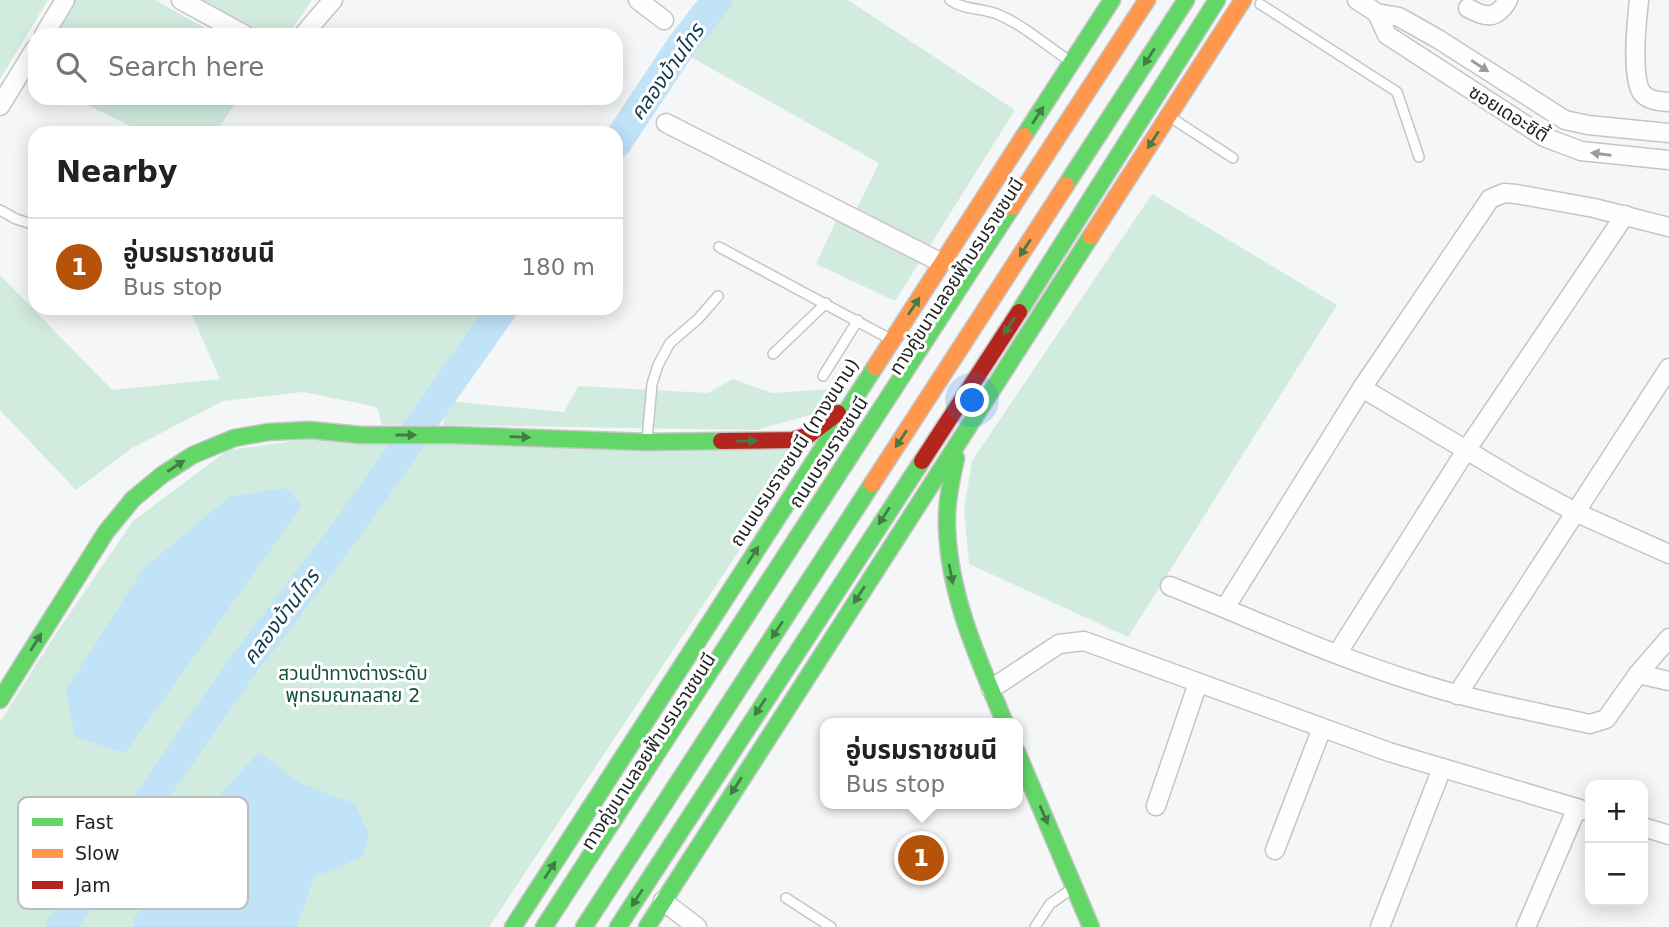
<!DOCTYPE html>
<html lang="en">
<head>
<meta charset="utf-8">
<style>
  body { margin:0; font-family:"DejaVu Sans","Noto Sans Thai",sans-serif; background:#f2f2f2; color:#222 }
  .controls { position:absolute; right:21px; bottom:21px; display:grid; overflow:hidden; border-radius:14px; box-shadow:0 4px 18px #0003 }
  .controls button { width:63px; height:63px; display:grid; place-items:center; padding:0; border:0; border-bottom:2px solid #e0e0e0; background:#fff; color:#222; font:35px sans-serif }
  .you { position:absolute; left:973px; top:401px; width:24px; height:24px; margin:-18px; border:5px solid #fff; border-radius:50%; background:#1a73e8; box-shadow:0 0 0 10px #1a73e833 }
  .badge { display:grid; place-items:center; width:46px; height:46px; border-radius:50%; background:#b45309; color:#fff; font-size:23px; font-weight:700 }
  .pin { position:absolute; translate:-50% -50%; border:4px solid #fff; box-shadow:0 2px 7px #0006 }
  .popup { position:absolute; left:820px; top:718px; width:203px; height:91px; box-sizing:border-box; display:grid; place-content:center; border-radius:14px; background:#fff; filter:drop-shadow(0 2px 5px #0005); font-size:23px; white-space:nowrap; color:#767676 }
  .popup b { font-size:26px; color:#222 }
  .popup::after { content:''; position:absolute; left:50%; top:100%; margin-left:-14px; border:14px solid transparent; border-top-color:#fff }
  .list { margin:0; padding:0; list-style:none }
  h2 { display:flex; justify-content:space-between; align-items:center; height:91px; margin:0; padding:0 28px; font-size:30px }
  h2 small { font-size:23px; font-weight:400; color:#767676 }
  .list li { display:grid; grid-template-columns:46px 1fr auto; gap:21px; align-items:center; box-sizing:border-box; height:98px; padding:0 28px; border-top:2px solid #e0e0e0 }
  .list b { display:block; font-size:26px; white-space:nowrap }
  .list p { margin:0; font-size:23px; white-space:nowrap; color:#767676 }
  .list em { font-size:23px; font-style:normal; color:#767676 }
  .icon { flex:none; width:38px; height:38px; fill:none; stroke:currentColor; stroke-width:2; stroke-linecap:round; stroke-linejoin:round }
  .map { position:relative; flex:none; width:1669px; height:927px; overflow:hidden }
  .search { position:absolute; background:#fff; box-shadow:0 4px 18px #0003; left:28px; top:28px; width:595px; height:77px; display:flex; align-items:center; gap:18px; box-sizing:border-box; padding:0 24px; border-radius:21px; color:#767676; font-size:26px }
  .panel { position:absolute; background:#fff; box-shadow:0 4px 18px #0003; left:28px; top:126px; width:595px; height:189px; border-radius:21px }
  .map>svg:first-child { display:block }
  .green { fill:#d2ebdf }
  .water { fill:#c0e3f8 }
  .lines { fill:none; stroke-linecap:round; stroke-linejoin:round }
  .river { stroke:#c0e3f8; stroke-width:30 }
  .lane-casing { stroke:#c5c5c6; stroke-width:12 }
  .street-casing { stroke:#c5c5c6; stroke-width:21 }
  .fast-casing { stroke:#c5c5c6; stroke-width:19 }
  .slow-casing { stroke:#c5c5c6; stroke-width:19 }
  .jam-casing { stroke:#c5c5c6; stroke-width:19 }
  .lane { stroke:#fefefe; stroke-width:9 }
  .street { stroke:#fefefe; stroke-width:18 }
  .fast { stroke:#63d668; stroke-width:16 }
  .slow { stroke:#ff974d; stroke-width:16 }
  .jam { stroke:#b3261e; stroke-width:16 }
  .oneway { fill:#427c46 }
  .oneway2 { fill:#9b9b9b }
  .labels { text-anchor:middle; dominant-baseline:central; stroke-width:6; stroke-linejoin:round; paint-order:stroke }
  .street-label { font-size:19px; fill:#222323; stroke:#fff }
  .park-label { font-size:19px; fill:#115239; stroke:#fff }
  .water-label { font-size:21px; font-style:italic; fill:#133b50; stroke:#fff }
  .key { fill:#fff; stroke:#bdbdbd; stroke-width:2 }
  .key-label { font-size:19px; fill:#222323 }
</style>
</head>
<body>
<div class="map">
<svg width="1669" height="927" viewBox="0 0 1669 927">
  <rect width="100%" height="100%" fill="#f5f6f7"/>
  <!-- green -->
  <g class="green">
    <polygon points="0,0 48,0 0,79"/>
    <polygon points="75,0 155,0 217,35 55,35"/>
    <polygon points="196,0 312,0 288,35 261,35"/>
    <polygon points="732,0 848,0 1015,110 895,301 816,264 837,219 849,225 879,163 691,57"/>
    <polygon points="73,98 239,98 215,133 145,133"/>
    <polygon points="1152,194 1337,305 1128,637 969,564 964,509 972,461"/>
    <polygon points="0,275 112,390 220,379 189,308 490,308 410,424 382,425 377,407 303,392 223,401 132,448 76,490 0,410"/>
    <polygon points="733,379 772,393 833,389 818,413 756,430 443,425 447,401 564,412 578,386 708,393"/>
    <polygon points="315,438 806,450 489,927 0,927 0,722 51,641 133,521 228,450"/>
  </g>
  <!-- water -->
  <g class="water">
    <polygon points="287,488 302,506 125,753 75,737 66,690 143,569 229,497"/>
    <polygon points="259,752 300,783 355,804 369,834 362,857 314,877 297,927 133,927 134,917 209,850 220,794"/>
  </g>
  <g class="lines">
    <!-- river -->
    <g class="river">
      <polyline points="616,144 681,46 717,0"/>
      <polyline points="61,927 241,668 348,528 503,308"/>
    </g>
    <defs>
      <g id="lane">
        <path d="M950,0c14,10 31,8 47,14 27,11 50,32 74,48"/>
        <polyline points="1260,4 1397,92 1419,157"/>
        <polyline points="1170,117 1233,158"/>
        <polyline points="0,210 16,219 35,225"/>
        <polyline points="719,247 890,339"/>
        <polyline points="773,354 826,303"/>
        <polyline points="823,376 858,320"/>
        <polyline points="647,440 652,384 658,365 670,343 698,319 718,296"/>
        <polyline points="786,898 831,927"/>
        <polyline points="1035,927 1050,904 1073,888"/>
      </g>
      <g id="street">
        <polyline points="181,0 245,35"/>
        <polyline points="638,0 664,20"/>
        <polyline points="1357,0 1377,13 1399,17 1438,39 1565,120 1588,125 1669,133"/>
        <path d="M1639,0c-2,18 -9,82 4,94 7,7 16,7 26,8"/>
        <path d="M1468,8c18,10 28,12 40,-8"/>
        <polyline points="1377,13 1387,35 1544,137 1581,151 1669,160"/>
        <polyline points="44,35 65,0"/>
        <polyline points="303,35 333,0"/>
        <polyline points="0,106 35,49"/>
        <polyline points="666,123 942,263"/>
        <polyline points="1362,388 1520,482 1575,512 1669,554"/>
        <path d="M1170,586c83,33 164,71 249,97 56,18 114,28 171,41l16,-5 32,-45 31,-36"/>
        <polyline points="1225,608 1362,388 1490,199 1504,193 1516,194 1594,208 1669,227"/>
        <polyline points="1337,654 1467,449 1625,215"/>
        <polyline points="1638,674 1669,681"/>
        <polyline points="991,689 1059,644 1084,641 1389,752 1590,812"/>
        <polyline points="1457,695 1669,368"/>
        <polyline points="1156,806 1198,683"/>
        <polyline points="1643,827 1669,835"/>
        <polyline points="1275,850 1322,728"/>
        <polyline points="663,901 697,927"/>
        <polyline points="1380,927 1442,768"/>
        <polyline points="1526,927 1577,808"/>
      </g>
      <g id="fast">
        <polyline points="1024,136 1112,0"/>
        <polyline points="1066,185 1186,0"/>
        <polyline points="1019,312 1217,0"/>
        <path d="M956,458c-5,23 -10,46 -9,69 2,69 32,134 58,196"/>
        <polyline points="0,700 106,532 133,499 162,475 193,455 234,438 269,432 310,430 361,435 452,435 646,442 721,441"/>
        <polyline points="1017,752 1091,927"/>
        <polyline points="513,927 875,367"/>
        <polyline points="544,927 1012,207"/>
        <polyline points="584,927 872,484"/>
        <polyline points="618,927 922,461"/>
        <polyline points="647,927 1091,236"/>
      </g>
      <g id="slow">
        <polyline points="1012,207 1147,0"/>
        <polyline points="1091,236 1243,0"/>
        <polyline points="875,367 1024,136"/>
        <polyline points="872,484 1066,185"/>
      </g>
      <g id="jam">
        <polyline points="721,441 793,440 809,435 838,413"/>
        <polyline points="922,461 1019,312"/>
      </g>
    </defs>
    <!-- lane casing -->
    <use href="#lane" class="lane-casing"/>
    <!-- street casing -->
    <use href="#street" class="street-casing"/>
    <!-- fast casing -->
    <use href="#fast" class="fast-casing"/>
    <!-- slow casing -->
    <use href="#slow" class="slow-casing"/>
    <!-- jam casing -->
    <use href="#jam" class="jam-casing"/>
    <!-- lane -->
    <use href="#lane" class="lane"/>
    <!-- street -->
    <use href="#street" class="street"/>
    <!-- fast -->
    <use href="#fast" class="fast"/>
    <!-- slow -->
    <use href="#slow" class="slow"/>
    <!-- jam -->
    <use href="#jam" class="jam"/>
  </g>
  <!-- one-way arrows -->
  <defs><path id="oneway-solid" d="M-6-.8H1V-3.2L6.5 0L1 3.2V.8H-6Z" transform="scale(1.75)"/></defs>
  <g class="oneway">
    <use href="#oneway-solid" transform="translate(1149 57) rotate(123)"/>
    <use href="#oneway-solid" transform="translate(1038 115) rotate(-57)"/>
    <use href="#oneway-solid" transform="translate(1153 140) rotate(123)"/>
    <use href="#oneway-solid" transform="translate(1025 248) rotate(123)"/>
    <use href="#oneway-solid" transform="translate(914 306) rotate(-57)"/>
    <use href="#oneway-solid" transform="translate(1009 326) rotate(123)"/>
    <use href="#oneway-solid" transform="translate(406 435)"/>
    <use href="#oneway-solid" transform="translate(520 437) rotate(2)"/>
    <use href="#oneway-solid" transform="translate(901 439) rotate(123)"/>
    <use href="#oneway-solid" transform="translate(747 441) rotate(-1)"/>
    <use href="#oneway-solid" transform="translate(176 466) rotate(-33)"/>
    <use href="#oneway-solid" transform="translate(884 516) rotate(123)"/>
    <use href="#oneway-solid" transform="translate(753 555) rotate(-57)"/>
    <use href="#oneway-solid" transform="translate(951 574) rotate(79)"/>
    <use href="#oneway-solid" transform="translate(859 595) rotate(123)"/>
    <use href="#oneway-solid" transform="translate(777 630) rotate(123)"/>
    <use href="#oneway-solid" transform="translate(36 642) rotate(-58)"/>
    <use href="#oneway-solid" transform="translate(760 707) rotate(123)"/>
    <use href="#oneway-solid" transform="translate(736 786) rotate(123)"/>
    <use href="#oneway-solid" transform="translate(1044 815) rotate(67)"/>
    <use href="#oneway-solid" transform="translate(550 870) rotate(-57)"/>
    <use href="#oneway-solid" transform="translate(637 898) rotate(123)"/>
  </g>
  <g class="oneway2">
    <use href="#oneway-solid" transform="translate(1480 66) rotate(33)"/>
    <use href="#oneway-solid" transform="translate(1601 154) rotate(-172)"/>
  </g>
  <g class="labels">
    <!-- street labels -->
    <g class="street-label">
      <text transform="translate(1509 113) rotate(32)">ซอยเดอะซิตี้</text>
      <text transform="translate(956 276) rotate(-57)">ทางคู่ขนานลอยฟ้าบรมราชชนนี</text>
      <text transform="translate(794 452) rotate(-57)">ถนนบรมราชชนนี (ทางขนาน)</text>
      <text transform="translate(828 452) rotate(-57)">ถนนบรมราชชนนี</text>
      <text transform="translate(648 751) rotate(-57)">ทางคู่ขนานลอยฟ้าบรมราชชนนี</text>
    </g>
    <!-- park labels -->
    <g class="park-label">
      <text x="353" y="673">สวนป่าทางต่างระดับ<tspan x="353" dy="22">พุทธมณฑลสาย 2</tspan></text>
    </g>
    <!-- water labels -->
    <g class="water-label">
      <text transform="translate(667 72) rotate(-55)">คลองบ้านไทร</text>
      <text transform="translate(281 617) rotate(-53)">คลองบ้านไทร</text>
    </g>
  </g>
  <!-- legend -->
  <rect x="18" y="797" width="230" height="112" rx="10" class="key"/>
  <rect x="32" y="818" width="31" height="8" fill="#63d668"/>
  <rect x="32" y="849" width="31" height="9" fill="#ff974d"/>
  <rect x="32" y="881" width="31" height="8" fill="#b3261e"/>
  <g class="key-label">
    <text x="75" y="829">Fast</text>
    <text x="75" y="860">Slow</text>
    <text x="75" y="892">Jam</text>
  </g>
</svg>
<div class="controls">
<button>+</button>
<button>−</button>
</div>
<div class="you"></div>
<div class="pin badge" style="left:921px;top:858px">1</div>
<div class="popup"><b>อู่บรมราชชนนี</b>Bus stop</div>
<div class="search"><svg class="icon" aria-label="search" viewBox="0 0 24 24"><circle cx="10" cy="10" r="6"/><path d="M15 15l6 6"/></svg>Search here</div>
<section class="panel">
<h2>Nearby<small></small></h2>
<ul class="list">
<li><span class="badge">1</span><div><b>อู่บรมราชชนนี</b><p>Bus stop</p></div><em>180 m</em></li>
</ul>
</section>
</div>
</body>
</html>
